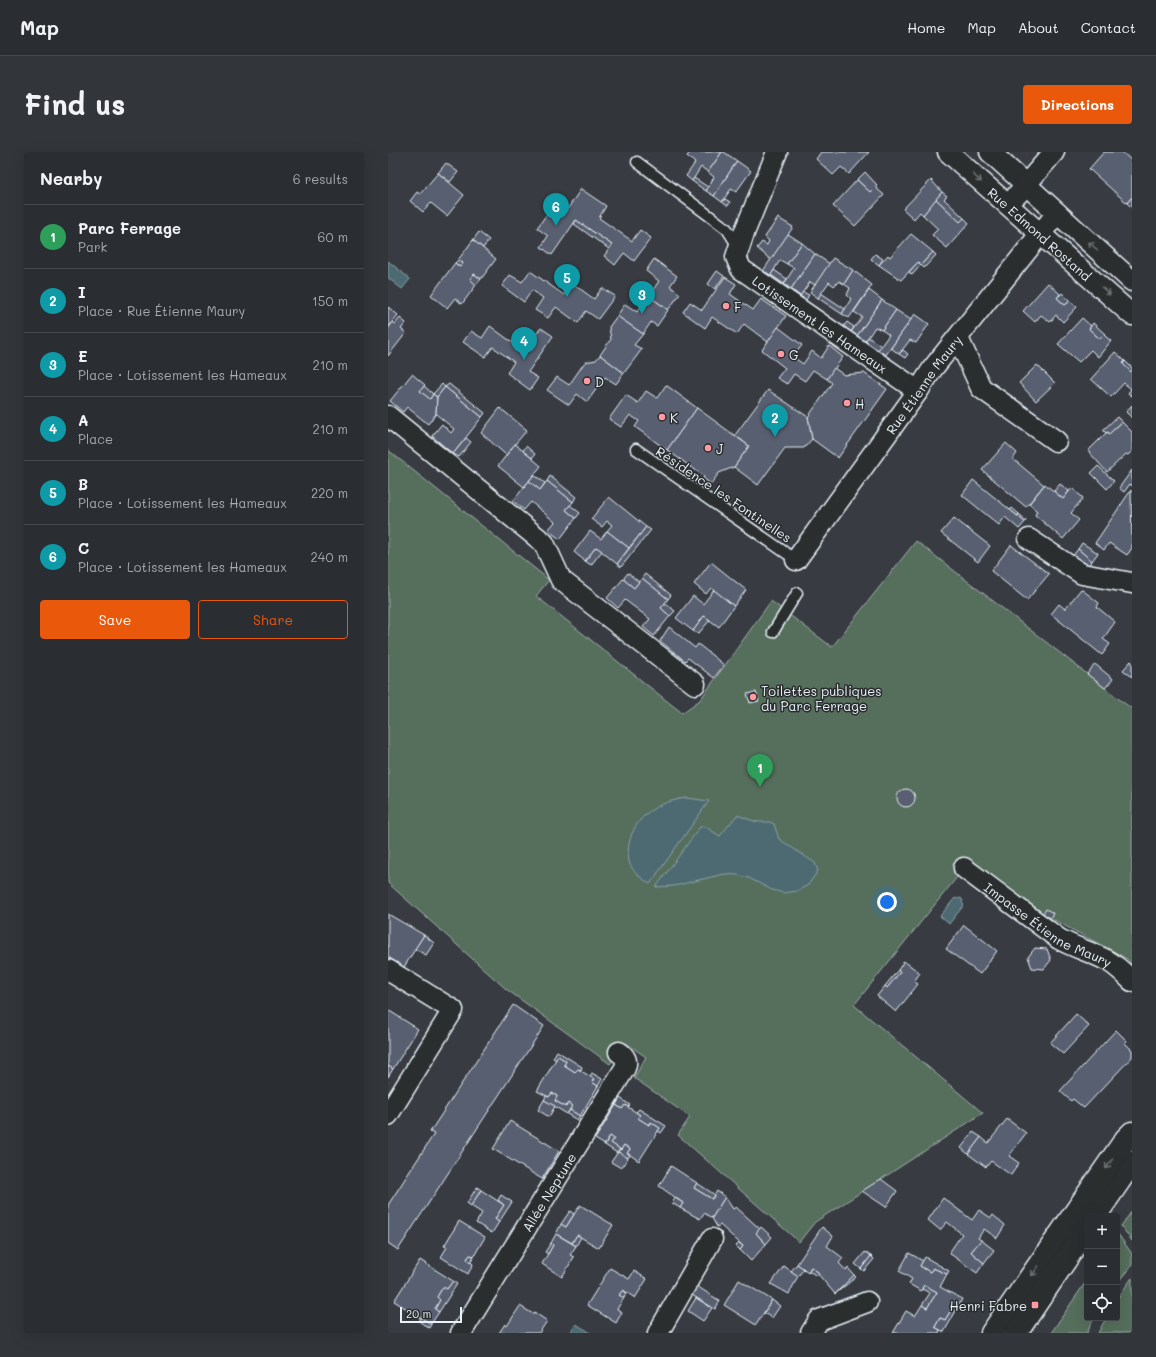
<!DOCTYPE html>
<html lang="en">
<head>
<meta charset="utf-8">
<style>
  body { margin:0; font-family:Mali,sans-serif; background:#32353a; color:#f1f3f6 }
  .controls { position:absolute; right:12px; bottom:12px; display:grid; overflow:hidden; border-radius:4px; box-shadow:0 4px 16px #0002 }
  .controls button { width:36px; height:36px; display:grid; place-items:center; padding:0; border:0; border-bottom:1px solid #46494d; background:#2a2d32; color:#f1f3f6; font:20px sans-serif }
  .scale { position:absolute; left:12px; bottom:10px; width:62px; box-sizing:border-box; padding-left:4px; border:2px solid #e8f1f8; border-top:0; font-size:11px; line-height:14px; white-space:nowrap; color:#e8f1f8; -webkit-text-stroke:3px #2a2d2e; paint-order:stroke }
  .you { position:absolute; left:499px; top:750px; width:14px; height:14px; margin:-10px; border:3px solid #fff; border-radius:50%; background:#1a73e8; box-shadow:0 0 0 6px #1a73e833 }
  .badge { display:grid; place-items:center; width:26px; height:26px; border-radius:50%; background:#ea580c; color:#fff; font-size:13px; font-weight:700 }
  .pin { position:absolute; translate:-50% -33px; filter:drop-shadow(0 1px 2px #0008) }
  .pin::after { content:''; position:absolute; top:21px; width:14px; height:12px; background:inherit; clip-path:polygon(0 0,100% 0,50% 100%) }
  .list { margin:0; padding:0; list-style:none }
  h2 { display:flex; justify-content:space-between; align-items:center; height:52px; margin:0; padding:0 16px; font-size:17px }
  h2 small { font-size:13px; font-weight:400; color:#a5a8ac }
  .list li { display:grid; grid-template-columns:26px 1fr auto; gap:12px; align-items:center; box-sizing:border-box; height:64px; padding:0 16px; border-top:1px solid #46494d }
  .list b { display:block; font-size:15px; white-space:nowrap }
  .list p { margin:0; font-size:13px; white-space:nowrap; color:#a5a8ac }
  .list em { font-size:13px; font-style:normal; color:#a5a8ac }
  .actions { display:flex; gap:8px; padding:12px 16px }
  .actions a { flex:1; padding:9px 0; border:1px solid #ea580c; border-radius:4px; text-align:center; font-size:14px; color:#ea580c }
  .actions .main { background:#ea580c; color:#fff }
  .icon { flex:none; width:22px; height:22px; fill:none; stroke:currentColor; stroke-width:2; stroke-linecap:round; stroke-linejoin:round }
  .map { position:relative; flex:none; width:744px; height:1181px; overflow:hidden; border-radius:4px }
  header { display:flex; align-items:center; gap:24px; box-sizing:border-box; height:56px; padding:0 20px; background:#2a2d32; border-bottom:1px solid #46494d }
  header strong { font-size:19px }
  nav { display:flex; gap:22px; margin-inline-start:auto; font-size:14px }
  .intro { display:flex; align-items:center; justify-content:space-between; box-sizing:border-box; height:96px; padding:0 24px }
  h1 { margin:0; font-size:28px }
  .button { padding:10px 18px; border-radius:4px; background:#ea580c; color:#fff; font-size:14px; font-weight:700 }
  main { display:flex; gap:24px; padding:0 24px }
  aside { flex:1; background:#2a2d32; border-radius:4px; box-shadow:0 4px 16px #0002 }
  .map>svg:first-child { display:block }
  .green { fill:#566e5c; stroke:#9fb0aa }
  .water { fill:#4d6a72; stroke:#8ba0a8 }
  .building { fill:#585e6f; stroke:#e8f1f8 }
  .lines { fill:none; stroke-linecap:round; stroke-linejoin:round }
  .lane-casing { stroke:#e8f1f8; stroke-width:13 }
  .street-casing { stroke:#e8f1f8; stroke-width:23 }
  .secondary-casing { stroke:#e8f1f8; stroke-width:25 }
  .lane { stroke:#2a2d2e; stroke-width:10 }
  .street { stroke:#2a2d2e; stroke-width:20 }
  .secondary { stroke:#2a2d2e; stroke-width:22 }
  .oneway { stroke:#6c7275 }
  .poi-dot { fill:#ff9aa2; stroke:#2a2d2e; stroke-width:1.5 }
  .labels { text-anchor:middle; dominant-baseline:central; stroke-width:3; stroke-linejoin:round; paint-order:stroke }
  .street-label { font-size:13px; fill:#e8f1f8; stroke:#2a2d2e }
  .poi-label { font-size:13px; fill:#e8f1f8; stroke:#2a2d2e; text-anchor:start }
</style>
</head>
<body>
<header>
<strong>Map</strong>
<nav><a>Home</a><a>Map</a><a>About</a><a>Contact</a></nav>
</header>
<div class="intro"><h1>Find us</h1><a class="button">Directions</a></div>
<main>
<aside>
<h2>Nearby<small>6 results</small></h2>
<ul class="list">
<li><span class="badge" style="background:#2e9e5b">1</span><div><b>Parc Ferrage</b><p>Park</p></div><em>60 m</em></li>
<li><span class="badge" style="background:#0f9aa8">2</span><div><b>I</b><p>Place · Rue Étienne Maury</p></div><em>150 m</em></li>
<li><span class="badge" style="background:#0f9aa8">3</span><div><b>E</b><p>Place · Lotissement les Hameaux</p></div><em>210 m</em></li>
<li><span class="badge" style="background:#0f9aa8">4</span><div><b>A</b><p>Place</p></div><em>210 m</em></li>
<li><span class="badge" style="background:#0f9aa8">5</span><div><b>B</b><p>Place · Lotissement les Hameaux</p></div><em>220 m</em></li>
<li><span class="badge" style="background:#0f9aa8">6</span><div><b>C</b><p>Place · Lotissement les Hameaux</p></div><em>240 m</em></li>
</ul>
<div class="actions"><a class="main">Save</a><a>Share</a></div>
</aside>
<div class="map">
<svg width="744" height="1181" viewBox="0 0 744 1181">
  <rect width="100%" height="100%" fill="#383c42"/>
  <filter id="ink" filterUnits="userSpaceOnUse"><feTurbulence type="fractalNoise" baseFrequency=".025" numOctaves="2"/><feDisplacementMap in="SourceGraphic" scale="8" xChannelSelector="R" yChannelSelector="G"/><feConvolveMatrix kernelMatrix="1 2 1 2 8 2 1 2 1" color-interpolation-filters="sRGB"/></filter>
  <g filter="url(#ink)">
    <!-- green -->
    <g class="green">
      <polygon points="0,298 161,428 148,444 294,561 312,548 383,449 444,495 528,389 744,557 744,813 739,807 655,762 582,709 466,853 595,961 427,1070 411,1090 290,983 302,965 246,926 258,905 238,891 222,912 118,837 0,731"/>
      <polygon points="744,1059 744,1089 733,1074"/>
      <polygon points="730,1082 744,1102 744,1113 729,1131"/>
      <polygon points="744,1126 744,1181 710,1181 718,1166 729,1166 729,1147"/>
      <polygon points="699,1128 699,1166 706,1166 699,1181 663,1181"/>
    </g>
    <!-- water -->
    <g class="water">
      <polygon points="0,109 22,127 14,137 0,126"/>
      <path d="M299,646l22,3 -59,83c-7,-5 -14,-9 -18,-16 -5,-8 -4,-16 -3,-24 5,-29 31,-43 58,-46z"/>
      <polygon points="349,663 369,670 382,670 386,672 391,687 427,711 430,719 420,733 409,739 396,741 384,738 361,726 349,723 336,722 286,734 268,735 312,675 316,674 332,684"/>
      <polygon points="567,746 569,747 573,746 575,749 574,751 576,753 561,772 552,764"/>
      <polygon points="188,1172 203,1181 182,1181"/>
    </g>
    <!-- building -->
    <g class="building">
      <polygon points="303,0 334,0 320,20 313,15 304,29 298,24 307,11 299,4"/>
      <polygon points="334,0 336,0 349,9 326,44 318,39 326,25 320,20"/>
      <polygon points="433,0 481,0 461,22 453,15 445,23 428,7"/>
      <polygon points="716,0 734,0 744,9 744,45 739,51 701,17"/>
      <polygon points="349,9 363,19 348,40 343,37 334,50 326,44"/>
      <polygon points="58,11 70,20 62,30 50,21"/>
      <polygon points="477,20 489,33 482,40 469,28"/>
      <polygon points="50,21 76,43 59,64 43,51 35,60 22,49 29,40 32,42"/>
      <polygon points="306,26 320,35 318,39 304,29"/>
      <polygon points="469,28 482,40 487,35 496,43 467,74 445,54"/>
      <polygon points="543,28 554,40 535,63 532,60 526,67 515,57"/>
      <polygon points="193,37 218,54 211,66 244,89 252,78 263,86 246,109 236,101 227,113 216,104 224,93 188,68 164,103 153,95 160,84 149,76 166,52 178,59"/>
      <polygon points="554,40 559,44 556,47 576,66 572,70 548,47"/>
      <polygon points="744,45 744,56 739,51"/>
      <polygon points="337,47 342,50 340,54 334,50"/>
      <polygon points="548,47 572,70 576,66 581,71 559,96 544,83 550,77 535,63"/>
      <polygon points="390,66 405,75 383,108 369,96 374,90 379,93 381,89 377,85"/>
      <polygon points="188,68 224,93 221,97 186,72"/>
      <polygon points="91,80 101,88 95,96 85,88"/>
      <polygon points="400,82 414,91 399,112 392,108 383,123 375,119"/>
      <polygon points="523,82 545,100 533,113 530,110 513,128 491,113 500,103 502,105"/>
      <polygon points="85,88 108,107 93,127 86,122 82,127 88,133 74,152 67,146 59,156 43,143 67,111 72,115 75,111 70,108"/>
      <polygon points="414,91 427,102 403,137 396,132 406,116 399,112"/>
      <polygon points="545,100 548,103 536,116 533,113"/>
      <polygon points="427,102 442,112 427,133 422,130 412,144 403,137"/>
      <polygon points="487,102 495,107 491,113 483,107"/>
      <polygon points="445,106 465,118 456,132 451,129 446,134 441,130 430,146 422,140"/>
      <polygon points="266,107 289,124 282,134 292,142 280,158 261,144 271,129 258,119"/>
      <polygon points="70,108 75,111 72,115 67,111"/>
      <polygon points="530,110 533,113 524,123 521,120"/>
      <polygon points="386,118 399,127 396,132 383,123"/>
      <polygon points="465,118 484,133 461,166 454,162 463,147 459,143 462,136 456,132"/>
      <polygon points="142,119 176,143 184,131 206,147 214,136 227,144 210,167 198,159 190,171 168,155 160,166 147,158 155,146 144,138 136,150 114,134 122,123 134,130"/>
      <polygon points="329,119 336,124 327,137 320,132"/>
      <polygon points="86,122 93,127 88,133 82,127"/>
      <polygon points="337,125 348,132 342,142 365,158 373,147 398,164 380,190 356,172 349,182 324,165 317,176 295,160 302,150 314,158"/>
      <polygon points="660,131 672,142 669,146 677,153 682,149 689,155 675,170 668,163 662,170 653,163 647,170 635,159"/>
      <polygon points="481,138 494,148 469,184 463,180 474,165 466,160"/>
      <polygon points="415,140 421,143 418,148 412,144"/>
      <polygon points="433,141 457,157 454,162 430,146"/>
      <polygon points="674,141 682,149 677,153 669,146"/>
      <polygon points="261,144 280,158 269,174 263,170 255,182 229,164 237,152 249,160"/>
      <polygon points="494,148 508,158 494,178 487,175 477,190 469,184"/>
      <polygon points="0,155 10,163 0,175"/>
      <polygon points="508,158 523,168 497,204 489,199 501,183 494,178"/>
      <polygon points="527,162 541,172 528,191 522,188 511,202 503,196"/>
      <polygon points="229,164 255,182 246,193 254,197 236,221 212,203 223,187 221,175"/>
      <polygon points="12,166 18,171 13,177 18,181 0,204 0,177 5,170 7,172"/>
      <polygon points="694,166 703,174 701,177 712,187 716,183 723,189 710,205 703,198 691,210 670,192"/>
      <polygon points="459,170 466,175 463,180 455,175"/>
      <polygon points="705,171 717,182 712,187 701,177"/>
      <polygon points="102,174 125,191 134,179 144,187 153,176 165,184 140,220 150,226 142,238 119,221 126,210 105,195 97,205 75,190 83,179 94,186"/>
      <polygon points="390,175 414,193 405,205 415,212 424,199 433,206 441,194 455,205 439,227 425,218 417,229 406,222 399,232 389,226 397,216 374,198"/>
      <polygon points="480,185 493,194 489,199 477,190"/>
      <polygon points="515,198 520,202 517,206 511,202"/>
      <polygon points="727,200 737,209 735,212 744,221 744,236 743,237 736,231 723,245 703,227"/>
      <polygon points="212,203 236,221 228,232 217,225 199,250 189,242 181,253 159,238 169,225 181,233 197,210 208,208"/>
      <polygon points="737,209 744,216 744,221 735,212"/>
      <polygon points="649,213 667,231 648,249 631,231"/>
      <polygon points="446,216 456,223 476,221 499,237 450,306 424,287 420,265 444,231 439,227"/>
      <polygon points="24,222 37,233 32,239 42,247 45,242 49,245 48,262 40,272 19,255 15,260 2,249"/>
      <polygon points="54,232 57,235 49,245 45,242"/>
      <polygon points="61,232 97,261 94,265 57,235"/>
      <polygon points="278,233 309,256 279,298 247,275 251,269 242,263 233,275 221,267 238,243 250,251 258,239 269,246"/>
      <polygon points="36,234 45,242 42,247 32,239"/>
      <polygon points="57,235 94,265 65,302 44,284 54,272 63,281 66,277 48,262 49,245"/>
      <polygon points="744,236 744,244 740,241"/>
      <polygon points="380,238 420,265 424,287 416,296 397,296 370,333 346,315 361,294 347,283"/>
      <polygon points="744,253 744,266 738,260"/>
      <polygon points="112,256 139,278 118,303 93,281"/>
      <polygon points="309,256 361,294 346,315 331,321 323,332 315,326 316,324 279,298"/>
      <polygon points="729,265 734,270 721,282 720,280 718,281 715,278"/>
      <polygon points="734,270 744,280 744,299 740,303 738,302 719,320 700,299 718,281 720,280 721,282"/>
      <polygon points="78,286 83,290 71,305 65,302"/>
      <polygon points="618,291 629,301 625,307 656,333 638,355 594,318"/>
      <polygon points="127,292 153,314 136,335 110,314"/>
      <polygon points="138,294 147,302 144,306 135,299"/>
      <polygon points="710,314 726,329 719,337 703,321"/>
      <polygon points="744,318 744,334 742,332 736,340 731,336"/>
      <polygon points="146,323 157,331 152,338 141,329"/>
      <polygon points="162,324 188,345 185,350 159,329"/>
      <polygon points="585,328 637,370 631,377 617,365 611,373 574,343"/>
      <polygon points="141,329 152,338 159,329 185,350 178,358 188,366 172,387 160,378 167,370 143,350 136,358 125,349"/>
      <polygon points="657,332 675,347 684,336 695,346 683,361 691,368 675,387 647,363 649,359 641,352"/>
      <polygon points="672,332 681,339 675,347 666,339"/>
      <polygon points="743,338 744,396 739,403 721,391 716,398 707,391"/>
      <polygon points="221,345 258,375 241,396 219,379 224,373 219,369 214,375 203,367"/>
      <polygon points="182,353 192,361 188,366 178,358"/>
      <polygon points="624,356 631,362 630,364 622,358"/>
      <polygon points="631,362 638,368 637,370 630,364"/>
      <polygon points="566,366 602,394 590,410 553,381"/>
      <polygon points="258,375 263,378 233,415 229,412"/>
      <polygon points="202,379 213,387 219,379 241,396 229,412 208,395 197,409 186,400"/>
      <polygon points="694,391 710,401 704,409 690,397"/>
      <polygon points="623,393 661,422 639,448 603,419"/>
      <polygon points="208,395 214,399 203,413 197,409"/>
      <polygon points="690,397 704,409 698,417 684,405"/>
      <polygon points="323,410 358,438 346,454 323,436 318,442 306,432"/>
      <polygon points="240,421 251,430 246,436 235,427"/>
      <polygon points="257,422 283,443 280,447 254,426"/>
      <polygon points="254,426 280,447 273,456 282,464 266,484 255,475 262,467 237,448 230,456 219,446 235,427 246,436"/>
      <polygon points="693,437 711,451 709,455 727,470 715,487 722,492 714,503 663,462 671,452 677,457"/>
      <polygon points="326,438 346,454 331,475 316,464 305,479 288,466 305,444 315,452"/>
      <polygon points="277,451 287,459 282,464 273,456"/>
      <polygon points="316,464 322,468 310,482 305,479"/>
      <polygon points="281,475 307,496 310,492 336,513 326,526 300,506 297,509 272,489"/>
      <polygon points="743,509 744,510 744,525 735,518"/>
      <polygon points="707,512 725,527 717,536 699,522"/>
      <polygon points="368,540 371,549 362,551 359,542"/>
      <circle cx="518" cy="646" r="9"/>
      <polygon points="658,757 665,761 662,766 655,762"/>
      <polygon points="0,762 36,783 16,815 0,805"/>
      <polygon points="576,773 609,799 592,822 558,797"/>
      <polygon points="36,783 46,791 38,803 27,797"/>
      <polygon points="647,796 659,797 663,808 656,817 644,816 640,805"/>
      <polygon points="516,809 532,821 526,829 530,832 508,860 489,844 497,834 499,836 512,820 510,818"/>
      <polygon points="510,818 512,820 499,836 497,834"/>
      <polygon points="125,853 156,874 10,1098 0,1091 0,1053 46,982 42,980"/>
      <polygon points="0,858 30,877 5,917 0,914"/>
      <polygon points="688,862 701,874 675,902 662,891"/>
      <polygon points="728,878 739,889 737,891 744,898 744,905 696,956 685,947 683,949 672,939"/>
      <polygon points="169,899 194,915 193,918 190,917 187,920 176,913 178,909 170,904 168,908 165,906"/>
      <polygon points="170,904 178,909 176,913 187,920 190,917 206,927 204,930 210,934 192,964 182,958 184,954 180,951 178,955 167,949 169,944 164,941 161,945 149,939"/>
      <polygon points="0,914 5,917 0,925"/>
      <polygon points="204,921 214,927 210,934 204,930 206,927 202,924"/>
      <polygon points="164,941 169,944 167,949 178,955 180,951 184,954 179,962 156,948 158,944 161,945"/>
      <polygon points="232,946 242,953 240,955 237,953 234,957 228,953"/>
      <polygon points="156,948 167,954 161,965 150,958"/>
      <polygon points="228,953 234,957 237,953 252,963 250,966 261,973 263,970 272,976 251,1009 239,1001 242,997 236,993 233,998 223,991 226,987 222,984 217,993 207,987"/>
      <polygon points="251,957 278,974 273,981 270,979 272,976 263,970 261,973 250,966 252,963 248,960"/>
      <polygon points="182,958 192,964 189,968 179,962"/>
      <polygon points="619,967 638,981 621,1004 631,1011 623,1023 603,1009 598,1015 580,1002 593,985 600,991"/>
      <polygon points="122,969 171,999 154,1027 105,997"/>
      <polygon points="585,980 593,985 580,1002 573,996"/>
      <polygon points="222,984 226,987 223,991 232,997 229,1001 217,993"/>
      <polygon points="236,993 242,997 239,1001 242,1003 240,1006 230,1000 232,997 233,998"/>
      <polygon points="230,1000 240,1006 233,1016 223,1010"/>
      <polygon points="283,1014 309,1031 306,1036 324,1047 329,1039 337,1045 324,1066 316,1061 312,1067 292,1056 295,1051 271,1034"/>
      <polygon points="493,1027 509,1039 498,1055 474,1039"/>
      <polygon points="309,1031 327,1043 324,1047 306,1036"/>
      <polygon points="89,1035 93,1038 83,1054 79,1051"/>
      <polygon points="93,1038 116,1053 107,1067 111,1070 104,1081 88,1071 94,1061 83,1054"/>
      <polygon points="113,1043 124,1050 111,1070 107,1067 116,1053 110,1048"/>
      <polygon points="337,1045 345,1057 348,1055 372,1077 368,1081 378,1092 363,1109 352,1098 355,1094 332,1073 329,1075 324,1066"/>
      <polygon points="287,1046 295,1051 292,1056 284,1051"/>
      <polygon points="555,1046 584,1068 591,1058 603,1066 605,1063 617,1073 609,1086 596,1077 590,1086 593,1088 583,1100 596,1111 589,1121 561,1101 574,1082 559,1070 552,1078 540,1068"/>
      <polygon points="192,1053 225,1073 211,1096 189,1083 184,1091 168,1082 173,1072 178,1075"/>
      <polygon points="182,1059 186,1062 178,1075 173,1072"/>
      <polygon points="71,1069 97,1085 86,1104 82,1103 79,1107 85,1112 80,1122 53,1105 59,1095 56,1094"/>
      <polygon points="373,1075 384,1085 378,1092 368,1081"/>
      <polygon points="434,1075 445,1084 439,1094 455,1106 451,1111 458,1119 460,1116 466,1123 447,1142 430,1122 431,1121 423,1115 420,1120 409,1112"/>
      <polygon points="168,1082 188,1094 182,1103 186,1105 174,1125 154,1112 165,1093 163,1091"/>
      <polygon points="189,1083 193,1085 188,1094 184,1091"/>
      <polygon points="593,1088 606,1098 596,1111 583,1100"/>
      <polygon points="163,1091 165,1093 160,1102 157,1100"/>
      <polygon points="351,1091 355,1094 352,1098 348,1094"/>
      <polygon points="477,1100 483,1104 473,1117 467,1112"/>
      <polygon points="521,1101 535,1109 532,1114 542,1120 545,1116 559,1122 552,1135 574,1147 569,1157 565,1155 557,1168 552,1166 547,1175 552,1178 551,1181 505,1181 518,1159 527,1164 534,1153 539,1156 549,1140 536,1133 533,1139 521,1132 524,1127 511,1119"/>
      <polygon points="82,1103 86,1104 82,1110 79,1107"/>
      <polygon points="483,1104 486,1107 476,1119 473,1117"/>
      <polygon points="537,1105 561,1119 559,1122 545,1116 542,1120 532,1114"/>
      <polygon points="32,1108 65,1129 59,1137 55,1135 49,1145 52,1148 47,1157 51,1160 43,1172 6,1149"/>
      <polygon points="409,1112 416,1117 410,1124 403,1119"/>
      <polygon points="396,1114 410,1124 401,1142 383,1132"/>
      <polygon points="423,1115 431,1121 429,1124 421,1119"/>
      <polygon points="222,1116 241,1127 246,1119 259,1127 247,1146 235,1138 231,1143 236,1146 229,1157 234,1160 228,1171 199,1153"/>
      <polygon points="466,1123 468,1125 447,1142"/>
      <polygon points="351,1128 384,1148 368,1173 336,1153"/>
      <polygon points="65,1129 69,1132 51,1160 47,1157 52,1148 49,1145 55,1135 59,1137"/>
      <polygon points="304,1131 332,1149 327,1157 299,1140"/>
      <polygon points="536,1133 549,1140 539,1156 534,1153 542,1141 534,1137"/>
      <polygon points="235,1138 238,1141 236,1146 231,1143"/>
      <polygon points="308,1146 324,1156 315,1169 300,1159"/>
      <polygon points="384,1148 392,1154 384,1166 376,1161"/>
      <polygon points="132,1154 145,1162 146,1160 159,1169 151,1181 111,1181 117,1172 119,1174"/>
      <polygon points="565,1155 569,1157 556,1180 547,1175 552,1166 557,1168"/>
      <polygon points="32,1165 43,1172 41,1176 32,1170"/>
    </g>
    <g class="lines">
      <defs>
        <g id="lane">
          <polyline points="249,10 339,77 351,96"/>
          <polyline points="248,297 408,408"/>
          <polyline points="385,480 409,441"/>
        </g>
        <g id="street">
          <path id="s1" d="M389,0l-33,81 -8,24 5,12 177,122"/>
          <path id="s2" d="M560,0l184,163"/>
          <polyline points="602,0 744,129"/>
          <polyline points="629,43 666,0"/>
          <polyline points="570,186 593,236 668,289"/>
          <polyline points="0,264 156,391 173,428 307,532"/>
          <polyline points="641,387 694,422 744,431"/>
          <path id="s3" d="M408,408l122,-169 15,-23 124,-155"/>
          <path id="s4" d="M576,716l95,71c16,9 33,13 49,22 9,5 17,13 24,20"/>
          <polyline points="0,818 65,858 0,963"/>
          <path id="s5" d="M73,1181l164,-265c3,-7 0,-12 -6,-16"/>
          <polyline points="270,1181 324,1087"/>
          <polyline points="423,1181 431,1168 479,1150"/>
        </g>
        <g id="secondary">
          <polyline points="707,1064 744,1010"/>
          <polyline points="604,1181 738,987 744,981"/>
          <polyline points="628,1181 699,1076"/>
        </g>
      </defs>
      <!-- lane casing -->
      <use href="#lane" class="lane-casing"/>
      <!-- street casing -->
      <use href="#street" class="street-casing"/>
      <!-- secondary casing -->
      <use href="#secondary" class="secondary-casing"/>
      <!-- lane -->
      <use href="#lane" class="lane"/>
      <!-- street -->
      <use href="#street" class="street"/>
      <!-- secondary -->
      <use href="#secondary" class="secondary"/>
    </g>
    <!-- one-way arrows -->
    <defs><path id="oneway-shaft" d="M-6 0H5M1.5-3L5.5 0L1.5 3" fill="none" stroke-width="1.6" stroke-linecap="round" stroke-linejoin="round"/></defs>
    <g class="oneway">
      <use href="#oneway-shaft" transform="translate(589 26) rotate(42)"/>
      <use href="#oneway-shaft" transform="translate(705 94) rotate(-138)"/>
      <use href="#oneway-shaft" transform="translate(718 139) rotate(42)"/>
      <use href="#oneway-shaft" transform="translate(721 1012) rotate(125)"/>
      <use href="#oneway-shaft" transform="translate(647 1119) rotate(125)"/>
    </g>
  </g>
  <!-- markers -->
  <g class="poi-dot">
    <circle cx="338" cy="154" r="4"/>
    <circle cx="393" cy="202" r="4"/>
    <circle cx="199" cy="229" r="4"/>
    <circle cx="459" cy="251" r="4"/>
    <circle cx="274" cy="265" r="4"/>
    <circle cx="320" cy="296" r="4"/>
    <circle cx="365" cy="545" r="4"/>
    <rect x="643" y="1149" width="8" height="8" rx="2"/>
  </g>
  <g class="labels">
    <!-- street labels -->
    <g class="street-label">
      <text stroke="none"><textPath href="#s2" startOffset="123">Rue Edmond Rostand</textPath></text>
      <text stroke="none"><textPath href="#s1" startOffset="222">Lotissement les Hameaux</textPath></text>
      <text stroke="none"><textPath href="#s3" startOffset="217">Rue Étienne Maury</textPath></text>
      <text transform="translate(336 342) rotate(34)">Résidence les Fontinelles</text>
      <text stroke="none"><textPath href="#s4" startOffset="102">Impasse Étienne Maury</textPath></text>
      <text stroke="none"><textPath href="#s5" startOffset="166">Allée Neptune</textPath></text>
    </g>
    <!-- poi labels -->
    <g class="poi-label">
      <text x="346" y="154">F</text>
      <text x="401" y="202">G</text>
      <text x="207" y="229">D</text>
      <text x="467" y="251">H</text>
      <text x="282" y="265">K</text>
      <text x="328" y="296">J</text>
      <text x="373" y="538">Toilettes publiques<tspan x="373" dy="15">du Parc Ferrage</tspan></text>
      <text x="639" y="1153" text-anchor="end">Henri Fabre</text>
    </g>
  </g>
</svg>
<div class="controls">
<button>+</button>
<button>−</button>
<button><svg class="icon" aria-label="locate" viewBox="0 0 24 24"><circle cx="12" cy="12" r="6"/><path d="M12 2v4M12 18v4M2 12h4M18 12h4"/></svg></button>
</div>
<div class="scale">20 m</div>
<div class="you"></div>
<div class="pin badge" style="left:372px;top:635px;background:#2e9e5b">1</div>
<div class="pin badge" style="left:387px;top:285px;background:#0f9aa8">2</div>
<div class="pin badge" style="left:254px;top:162px;background:#0f9aa8">3</div>
<div class="pin badge" style="left:136px;top:208px;background:#0f9aa8">4</div>
<div class="pin badge" style="left:179px;top:145px;background:#0f9aa8">5</div>
<div class="pin badge" style="left:168px;top:74px;background:#0f9aa8">6</div>
</div>
</main>
</body>
</html>
